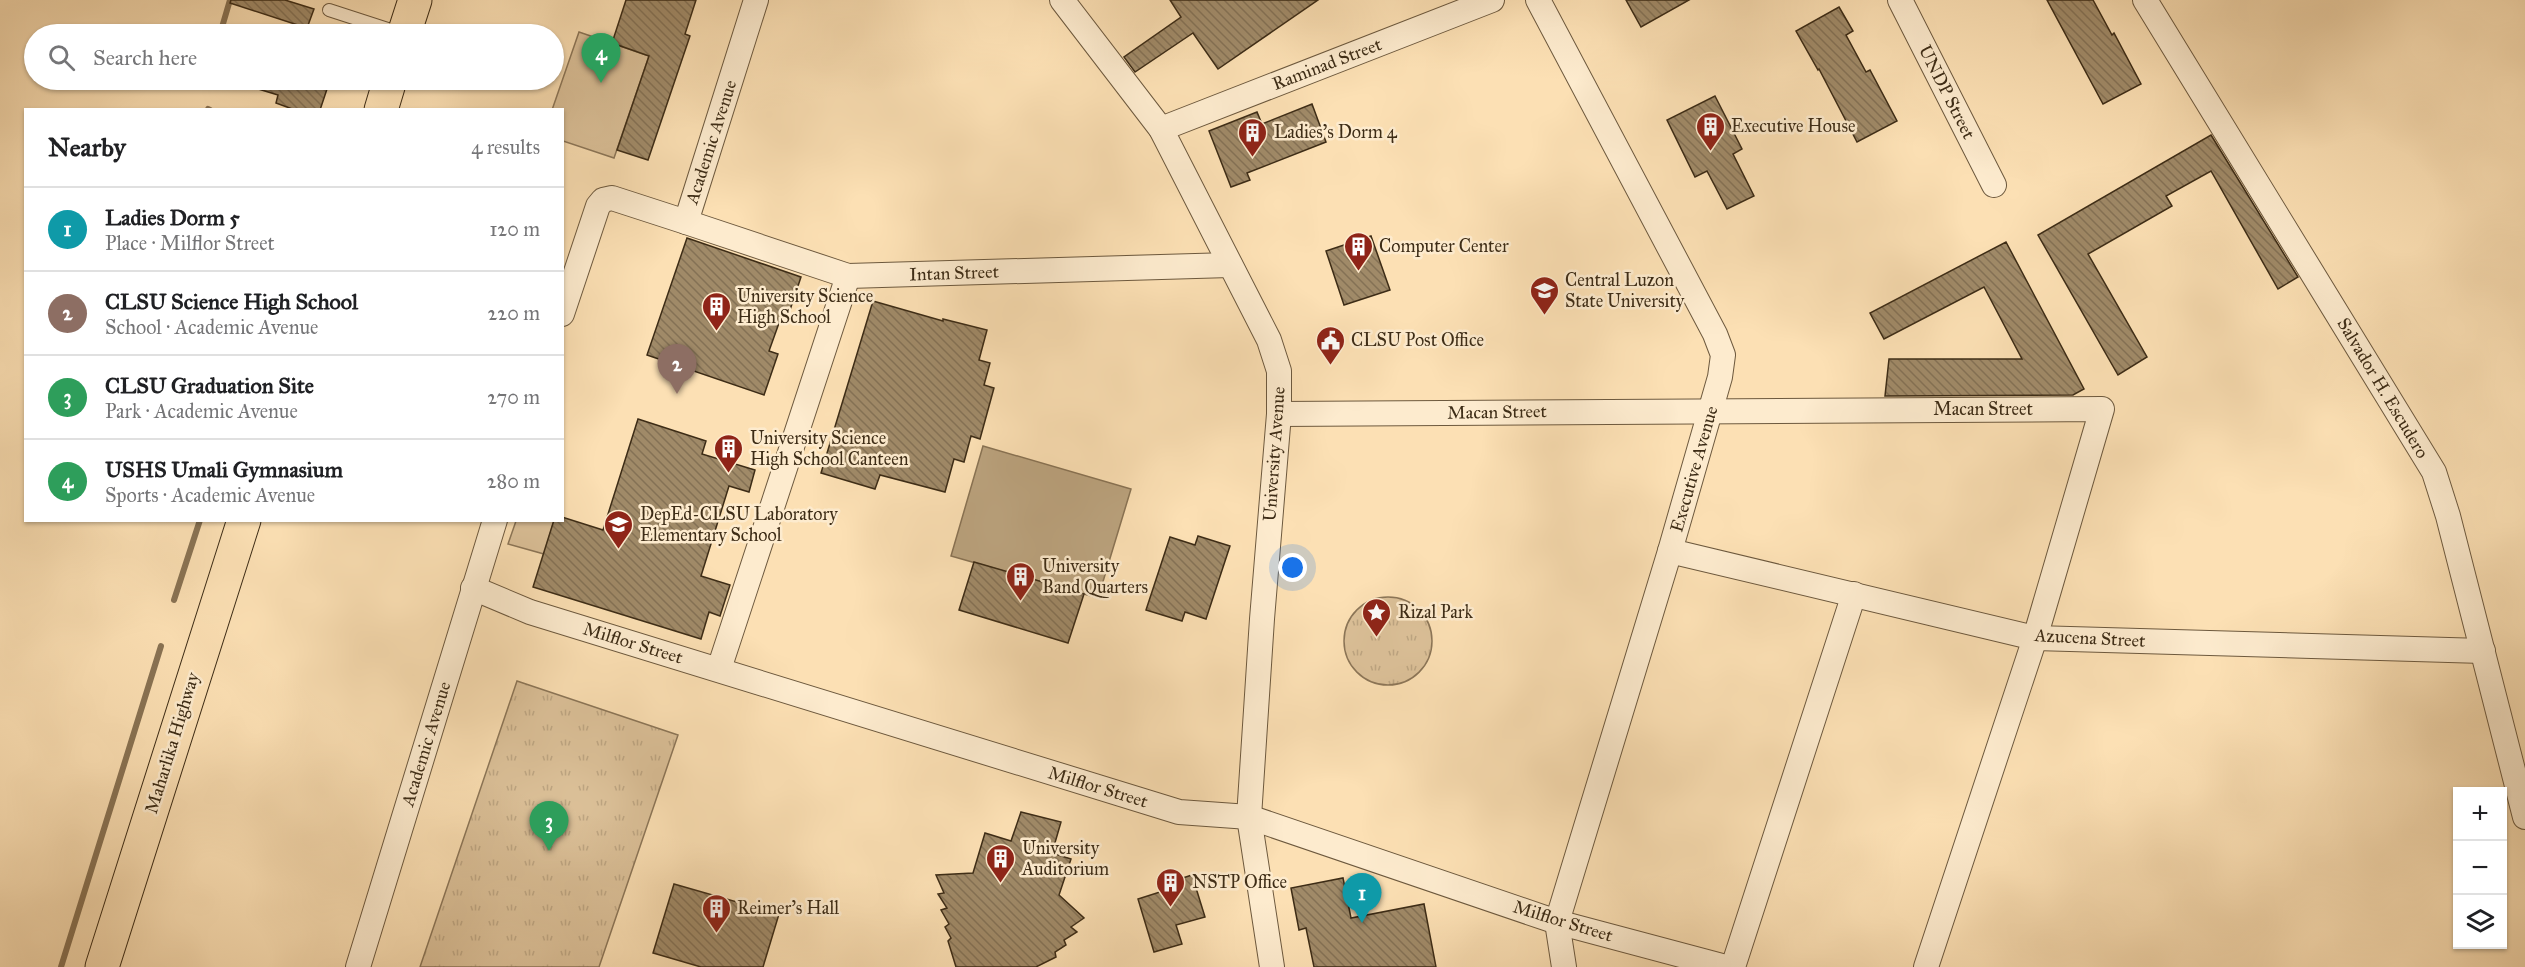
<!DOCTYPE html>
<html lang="en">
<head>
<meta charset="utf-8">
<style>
  body { margin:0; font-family:"IM FELL Great Primer",serif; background:#f2f2f2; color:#202124 }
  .controls { position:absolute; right:18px; bottom:18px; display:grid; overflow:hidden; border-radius:0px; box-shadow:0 2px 4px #0004 }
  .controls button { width:54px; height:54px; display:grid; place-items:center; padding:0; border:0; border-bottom:2px solid #e0e0e0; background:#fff; color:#202124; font:30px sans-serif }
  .you { position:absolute; left:1293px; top:568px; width:21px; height:21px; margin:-15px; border:4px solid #fff; border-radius:50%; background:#1a73e8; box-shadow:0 0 0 9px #1a73e833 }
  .badge { display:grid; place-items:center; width:39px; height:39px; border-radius:50%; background:#8f2418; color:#fff; font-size:20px; font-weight:700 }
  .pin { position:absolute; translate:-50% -50px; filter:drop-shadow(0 2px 3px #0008) }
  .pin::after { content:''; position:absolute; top:32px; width:21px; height:18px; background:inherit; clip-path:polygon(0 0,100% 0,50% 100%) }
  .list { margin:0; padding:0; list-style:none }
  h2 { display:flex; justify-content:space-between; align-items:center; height:78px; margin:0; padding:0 24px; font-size:26px }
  h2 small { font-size:20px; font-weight:400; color:#757577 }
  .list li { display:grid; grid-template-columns:39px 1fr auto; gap:18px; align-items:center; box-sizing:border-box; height:84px; padding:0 24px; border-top:2px solid #e0e0e0 }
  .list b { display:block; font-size:22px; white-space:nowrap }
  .list p { margin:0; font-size:20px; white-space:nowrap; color:#757577 }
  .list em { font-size:20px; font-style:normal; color:#757577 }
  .icon { flex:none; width:33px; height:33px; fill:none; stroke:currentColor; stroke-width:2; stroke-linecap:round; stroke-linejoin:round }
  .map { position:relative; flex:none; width:2525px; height:967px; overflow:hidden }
  .search { position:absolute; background:#fff; box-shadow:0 2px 4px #0004; left:24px; top:24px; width:540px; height:66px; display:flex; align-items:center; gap:15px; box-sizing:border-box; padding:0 21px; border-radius:33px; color:#757577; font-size:22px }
  .panel { position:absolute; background:#fff; box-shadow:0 2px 4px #0004; left:24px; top:108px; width:540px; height:414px; border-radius:0px }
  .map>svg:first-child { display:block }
  .green { fill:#dcc199; stroke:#8c7658; stroke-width:1.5 }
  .park { fill:url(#park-tufts); stroke:#8c7658; stroke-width:1.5 }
  .water { fill:#bba37e; stroke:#897354; stroke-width:1.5 }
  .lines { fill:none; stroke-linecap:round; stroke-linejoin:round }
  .stream { stroke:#897354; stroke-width:6 }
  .building { fill:url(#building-back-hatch); stroke:#3d2c16; stroke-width:1.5 }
  .service-casing { stroke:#6d593e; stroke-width:14 }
  .minor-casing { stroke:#6d593e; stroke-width:26 }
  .trunk-casing { stroke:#3d2c16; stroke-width:35 }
  .service { stroke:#fdebce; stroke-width:12 }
  .minor { stroke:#fdebce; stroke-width:24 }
  .trunk { stroke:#fce0b4; stroke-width:33 }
  .labels { text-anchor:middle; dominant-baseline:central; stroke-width:5; stroke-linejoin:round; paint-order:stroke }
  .street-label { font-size:18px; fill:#3d2c16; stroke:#fdebce }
  .poi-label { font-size:18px; fill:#3d2c16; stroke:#fdebce; text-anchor:start }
</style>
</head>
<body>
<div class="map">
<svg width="2525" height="967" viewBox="0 0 2525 967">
  <defs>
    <pattern id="park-tufts" width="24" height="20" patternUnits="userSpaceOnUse" patternTransform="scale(1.5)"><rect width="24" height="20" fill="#dcc199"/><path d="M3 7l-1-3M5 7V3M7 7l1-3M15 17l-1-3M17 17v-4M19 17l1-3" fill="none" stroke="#bea683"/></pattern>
    <pattern id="building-back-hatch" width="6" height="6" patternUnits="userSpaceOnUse" patternTransform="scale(1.5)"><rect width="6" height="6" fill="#a08a68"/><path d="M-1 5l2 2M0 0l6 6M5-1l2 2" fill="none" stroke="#847155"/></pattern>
  </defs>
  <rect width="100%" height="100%" fill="#fce0b4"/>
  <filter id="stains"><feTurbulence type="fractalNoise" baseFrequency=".00333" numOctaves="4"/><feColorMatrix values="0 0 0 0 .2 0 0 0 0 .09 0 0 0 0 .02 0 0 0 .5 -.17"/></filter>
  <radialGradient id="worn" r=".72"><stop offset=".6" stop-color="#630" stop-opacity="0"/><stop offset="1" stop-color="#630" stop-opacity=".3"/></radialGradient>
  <!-- green -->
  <g class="green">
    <polygon points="579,32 649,56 614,158 563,141 562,110 552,110"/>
    <polygon points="516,521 554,521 544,554 508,544"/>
  </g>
  <!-- park -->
  <g class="park">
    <circle cx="1388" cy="641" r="44"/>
    <polygon points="517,681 678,735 599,967 420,967"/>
  </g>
  <!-- water -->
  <polygon class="water" points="983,446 1131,489 1098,598 951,556"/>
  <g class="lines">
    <!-- stream -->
    <g class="stream">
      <polyline points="220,34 230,0"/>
      <polyline points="205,84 206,80"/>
      <polyline points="208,109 210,110"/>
      <polyline points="174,600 200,520"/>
      <polyline points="61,967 161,646"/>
    </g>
  </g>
  <!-- building -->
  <g class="building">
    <polygon points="231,0 285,0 314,9 307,28 230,3"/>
    <polygon points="626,0 696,0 685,34 690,36 648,160 617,150 649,56 612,43"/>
    <polygon points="1170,0 1318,0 1218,69 1193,33 1135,72 1124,57 1181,17"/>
    <polygon points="1626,0 1689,0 1641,27"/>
    <polygon points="2047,0 2093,0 2112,35 2114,33 2141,84 2103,104"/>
    <polygon points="1839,7 1853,31 1846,35 1866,72 1870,70 1897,121 1857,142 1819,69 1818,70 1796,31"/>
    <polygon points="240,80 330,80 320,110 295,110 276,103 278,95 239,83"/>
    <polygon points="1715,96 1742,149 1733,154 1754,196 1727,209 1707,171 1695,177 1667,120"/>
    <polygon points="1312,104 1326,142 1247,173 1250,180 1231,187 1209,131 1257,112 1262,124"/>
    <polygon points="2211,135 2298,277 2278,289 2211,171 2166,196 2172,206 2088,254 2147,357 2118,375 2038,235"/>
    <polygon points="1371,236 1390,290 1344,305 1326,251"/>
    <polygon points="687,238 801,277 790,310 784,309 769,351 778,354 764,395 647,355"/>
    <polygon points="2006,242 2084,389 2073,395 1885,396 1889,359 2022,359 1984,287 1884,339 1870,313"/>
    <polygon points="873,301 943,321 943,319 987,330 979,360 990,363 984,385 994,388 980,439 971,436 964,462 954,459 945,492 880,475 875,489 821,473"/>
    <polygon points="638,419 706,441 702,454 755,470 749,492 729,486 701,576 730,585 720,616 709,612 701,639 533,587 554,520 562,520 562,517 603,530"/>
    <polygon points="1198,536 1230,546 1206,619 1185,612 1182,621 1146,610 1170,537 1195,545"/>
    <polygon points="974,562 1084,594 1068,643 959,610"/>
    <polygon points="1021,812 1061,822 1052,853 1071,859 1059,895 1084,918 1071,927 1077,932 1064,940 1066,945 1055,952 1056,957 1036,967 956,967 948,941 951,938 945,927 949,924 941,910 947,908 938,894 944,893 936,875 973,873 985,833 1011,841"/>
    <polygon points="1192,875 1205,917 1176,925 1182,944 1154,952 1138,899 1160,892 1158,886"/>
    <polygon points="1343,878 1351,918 1424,904 1436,967 1314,967 1306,928 1299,930 1291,888"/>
    <polygon points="674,884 779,914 763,967 701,967 653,953"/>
  </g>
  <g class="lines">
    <defs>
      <polyline id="service" points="329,10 403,34"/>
      <g id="minor">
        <polyline points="1062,0 1161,129 1269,340 1279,371 1279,414 1262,619 1249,817 1272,967"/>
        <polyline points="1538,0 1715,334 1723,355 1720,377 1670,551 1557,922 1564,967"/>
        <polyline points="1900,0 1994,185"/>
        <polyline points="2145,0 2434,472 2448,516 2525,817"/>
        <polyline points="1161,129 1492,0"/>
        <polyline points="686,222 848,276 1230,265"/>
        <polyline points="562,314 598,206 603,200 612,198 686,222 756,0"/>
        <polyline points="1279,414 2102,409 2035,638 1926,967"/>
        <polyline points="1670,551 2035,638 2483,651"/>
        <polyline points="473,588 530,612 1179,812 1249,817 1557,922 1726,967"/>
        <polyline points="719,669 848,276"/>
        <polyline points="358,967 495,520"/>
        <polyline points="1733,967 1854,594"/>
      </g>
      <g id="trunk">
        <polyline points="404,34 415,0"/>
        <polyline points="381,110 390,80"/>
        <polyline points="102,967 244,520"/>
      </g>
    </defs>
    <!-- service casing -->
    <use href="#service" class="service-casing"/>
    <!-- minor casing -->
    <use href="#minor" class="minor-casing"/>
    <!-- trunk casing -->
    <use href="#trunk" class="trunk-casing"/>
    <!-- service -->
    <use href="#service" class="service"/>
    <!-- minor -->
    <use href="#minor" class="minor"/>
    <!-- trunk -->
    <use href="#trunk" class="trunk"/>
  </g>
  <!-- icons -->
  <defs>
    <symbol id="building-pin" viewBox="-11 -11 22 30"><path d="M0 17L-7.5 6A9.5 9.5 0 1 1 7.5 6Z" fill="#8f2418" stroke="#fdebce"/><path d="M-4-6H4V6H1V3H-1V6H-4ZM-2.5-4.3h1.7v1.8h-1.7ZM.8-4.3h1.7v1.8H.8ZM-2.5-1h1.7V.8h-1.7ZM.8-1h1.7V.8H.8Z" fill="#fff"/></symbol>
    <symbol id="university-pin" viewBox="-11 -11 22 30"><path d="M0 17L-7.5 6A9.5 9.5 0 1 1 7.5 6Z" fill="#8f2418" stroke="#fdebce"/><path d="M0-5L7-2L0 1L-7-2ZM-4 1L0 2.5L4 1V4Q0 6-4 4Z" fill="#fff"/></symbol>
    <symbol id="civic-pin" viewBox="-11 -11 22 30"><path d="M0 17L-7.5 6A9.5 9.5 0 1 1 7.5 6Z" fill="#8f2418" stroke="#fdebce"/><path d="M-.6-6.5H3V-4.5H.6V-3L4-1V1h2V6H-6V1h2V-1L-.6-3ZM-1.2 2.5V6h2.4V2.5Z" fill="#fff"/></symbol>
    <symbol id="school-pin" viewBox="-11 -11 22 30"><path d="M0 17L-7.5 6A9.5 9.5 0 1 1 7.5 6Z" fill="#8f2418" stroke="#fdebce"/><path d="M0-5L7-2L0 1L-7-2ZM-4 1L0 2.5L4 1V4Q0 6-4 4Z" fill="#fff"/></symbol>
    <symbol id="sight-pin" viewBox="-11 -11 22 30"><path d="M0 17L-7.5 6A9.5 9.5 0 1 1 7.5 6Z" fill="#8f2418" stroke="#fdebce"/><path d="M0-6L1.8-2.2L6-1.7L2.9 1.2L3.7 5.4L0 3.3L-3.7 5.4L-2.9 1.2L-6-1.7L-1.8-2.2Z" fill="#fff"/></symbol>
  </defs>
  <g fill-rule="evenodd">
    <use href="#building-pin" x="1694" y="110" width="33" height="45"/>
    <use href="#building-pin" x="1236" y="116" width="33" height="45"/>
    <use href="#building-pin" x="1342" y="230" width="33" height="45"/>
    <use href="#university-pin" x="1528" y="274" width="33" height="45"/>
    <use href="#building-pin" x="700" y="290" width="33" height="45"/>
    <use href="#civic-pin" x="1314" y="324" width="33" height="45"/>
    <use href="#building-pin" x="712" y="432" width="33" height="45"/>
    <use href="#school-pin" x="602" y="508" width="33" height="45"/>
    <use href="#building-pin" x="1004" y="560" width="33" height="45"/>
    <use href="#sight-pin" x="1360" y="596" width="33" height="45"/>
    <use href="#building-pin" x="984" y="842" width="33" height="45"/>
    <use href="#building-pin" x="1154" y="866" width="33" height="45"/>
    <use href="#building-pin" x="700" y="892" width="33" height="45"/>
  </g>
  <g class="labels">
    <!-- street labels -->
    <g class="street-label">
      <text transform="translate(1327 64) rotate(-21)">Raminad Street</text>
      <text transform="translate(1947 92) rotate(63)">UNDP Street</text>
      <text transform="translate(711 142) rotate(-72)">Academic Avenue</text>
      <text transform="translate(954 273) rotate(-2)">Intan Street</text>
      <text transform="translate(2383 388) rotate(59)">Salvador H. Escudero</text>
      <text x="1983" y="409">Macan Street</text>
      <text transform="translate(1497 412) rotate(-1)">Macan Street</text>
      <text transform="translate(1274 454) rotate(-86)">University Avenue</text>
      <text transform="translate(1694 469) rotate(-74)">Executive Avenue</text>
      <text transform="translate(2090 638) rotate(3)">Azucena Street</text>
      <text transform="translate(633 643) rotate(17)">Milflor Street</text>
      <text transform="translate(172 743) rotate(-73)">Maharlika Highway</text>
      <text transform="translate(426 744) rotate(-73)">Academic Avenue</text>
      <text transform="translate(1098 787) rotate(17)">Milflor Street</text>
      <text transform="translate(1563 921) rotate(17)">Milflor Street</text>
    </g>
    <!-- poi labels -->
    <g class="poi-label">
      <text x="1731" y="126">Executive House</text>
      <text x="1274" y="132">Ladies's Dorm 4</text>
      <text x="1379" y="246">Computer Center</text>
      <text x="1565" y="280">Central Luzon<tspan x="1565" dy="21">State University</tspan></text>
      <text x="737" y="296">University Science<tspan x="737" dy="21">High School</tspan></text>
      <text x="1351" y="340">CLSU Post Office</text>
      <text x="750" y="438">University Science<tspan x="750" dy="21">High School Canteen</tspan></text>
      <text x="640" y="514">DepEd-CLSU Laboratory<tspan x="640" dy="21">Elementary School</tspan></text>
      <text x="1042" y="566">University<tspan x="1042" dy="21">Band Quarters</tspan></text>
      <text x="1398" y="612">Rizal Park</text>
      <text x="1022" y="848">University<tspan x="1022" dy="21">Auditorium</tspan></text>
      <text x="1192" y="882">NSTP Office</text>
      <text x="737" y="908">Reimer's Hall</text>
    </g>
  </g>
  <rect width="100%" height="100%" filter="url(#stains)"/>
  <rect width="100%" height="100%" fill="url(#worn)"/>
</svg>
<div class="controls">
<button>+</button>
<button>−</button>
<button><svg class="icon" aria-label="layers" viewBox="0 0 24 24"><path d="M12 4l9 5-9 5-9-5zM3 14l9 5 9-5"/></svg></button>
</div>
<div class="you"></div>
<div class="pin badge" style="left:1362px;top:923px;background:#0f9aa8">1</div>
<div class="pin badge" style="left:677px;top:394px;background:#8d6e63">2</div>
<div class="pin badge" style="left:549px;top:851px;background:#2e9e5b">3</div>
<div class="pin badge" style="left:601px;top:83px;background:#2e9e5b">4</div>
<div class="search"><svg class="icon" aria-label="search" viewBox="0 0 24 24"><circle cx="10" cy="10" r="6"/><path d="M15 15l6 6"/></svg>Search here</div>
<section class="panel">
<h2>Nearby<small>4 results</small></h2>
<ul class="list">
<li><span class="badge" style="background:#0f9aa8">1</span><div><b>Ladies Dorm 5</b><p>Place · Milflor Street</p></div><em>120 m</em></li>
<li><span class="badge" style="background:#8d6e63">2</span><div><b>CLSU Science High School</b><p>School · Academic Avenue</p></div><em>220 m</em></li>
<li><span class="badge" style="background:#2e9e5b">3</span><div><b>CLSU Graduation Site</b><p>Park · Academic Avenue</p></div><em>270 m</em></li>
<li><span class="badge" style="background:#2e9e5b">4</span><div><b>USHS Umali Gymnasium</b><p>Sports · Academic Avenue</p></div><em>280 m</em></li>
</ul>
</section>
</div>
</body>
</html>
